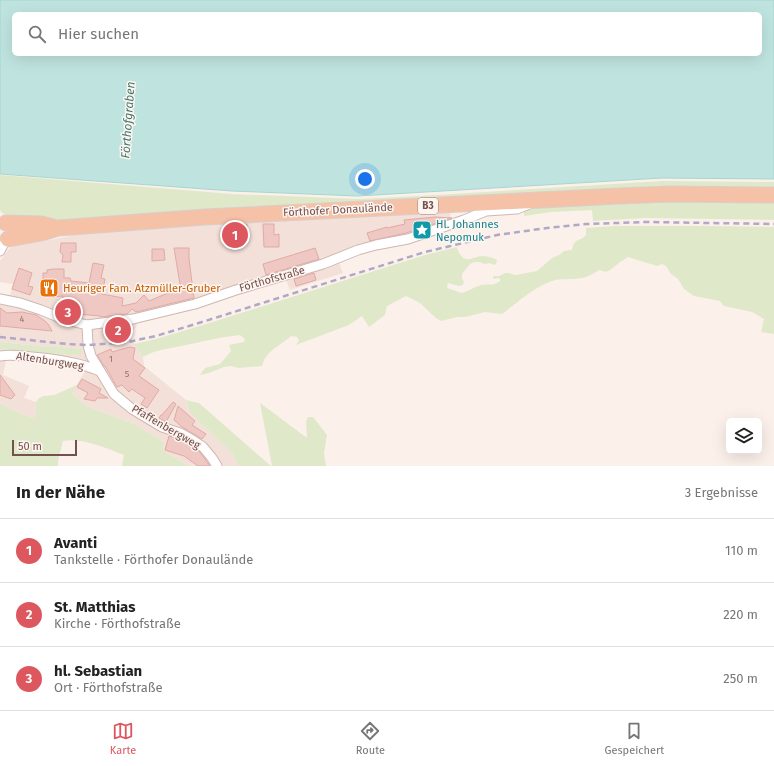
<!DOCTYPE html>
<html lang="de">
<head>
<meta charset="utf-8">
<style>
  body { margin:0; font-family:"Fira Sans",sans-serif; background:#f6f6f6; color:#222 }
  .controls { position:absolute; right:12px; bottom:12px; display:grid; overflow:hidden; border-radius:6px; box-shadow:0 4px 16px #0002 }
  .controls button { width:36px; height:36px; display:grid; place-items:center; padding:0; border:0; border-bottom:1px solid #e0e0e0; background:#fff; color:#222; font:20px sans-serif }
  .scale { position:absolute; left:12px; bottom:10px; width:65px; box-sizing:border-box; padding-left:4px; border:2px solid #75514e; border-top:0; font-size:11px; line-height:14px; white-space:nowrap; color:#75514e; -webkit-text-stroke:3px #fef5f0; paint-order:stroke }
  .you { position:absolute; left:365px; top:179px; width:14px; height:14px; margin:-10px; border:3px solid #fff; border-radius:50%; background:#1a73e8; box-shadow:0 0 0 6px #1a73e833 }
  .badge { display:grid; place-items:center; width:26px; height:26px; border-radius:50%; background:#dd575f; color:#fff; font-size:13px; font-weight:700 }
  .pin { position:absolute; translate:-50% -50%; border:2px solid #fff; box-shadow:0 1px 4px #0006 }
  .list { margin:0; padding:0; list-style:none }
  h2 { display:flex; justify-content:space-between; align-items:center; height:52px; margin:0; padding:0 16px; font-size:17px }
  h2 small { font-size:13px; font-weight:400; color:#767676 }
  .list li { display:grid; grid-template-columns:26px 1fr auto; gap:12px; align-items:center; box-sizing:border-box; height:64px; padding:0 16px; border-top:1px solid #e0e0e0 }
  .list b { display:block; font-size:15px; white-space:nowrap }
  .list p { margin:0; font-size:13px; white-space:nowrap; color:#767676 }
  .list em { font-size:13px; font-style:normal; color:#767676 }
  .icon { flex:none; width:22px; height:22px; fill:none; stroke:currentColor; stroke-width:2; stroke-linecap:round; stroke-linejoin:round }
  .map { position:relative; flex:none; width:774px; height:466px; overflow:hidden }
  .search { position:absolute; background:#fff; box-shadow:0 4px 16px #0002; left:12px; right:12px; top:12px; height:44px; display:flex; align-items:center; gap:10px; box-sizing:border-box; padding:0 14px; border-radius:6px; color:#767676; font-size:15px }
  .sheet { height:244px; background:#fff }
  nav { display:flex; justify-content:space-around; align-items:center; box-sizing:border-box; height:56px; border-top:1px solid #e0e0e0; background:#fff; font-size:11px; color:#767676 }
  nav a { display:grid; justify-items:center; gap:2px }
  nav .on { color:#dd575f }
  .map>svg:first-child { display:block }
  .residential { fill:#f3e0d9 }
  .green { fill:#dfe9c9 }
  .water { fill:#bfe4df; stroke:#a6d6d0; fill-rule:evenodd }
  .building { fill:#efc8c3; stroke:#e1aaa4 }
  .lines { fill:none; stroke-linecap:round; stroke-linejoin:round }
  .street-casing { stroke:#cfb7b2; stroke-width:11 }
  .primary-casing { stroke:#d8cecd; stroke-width:17 }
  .street { stroke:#fff; stroke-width:9 }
  .primary { stroke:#f5c2a7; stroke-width:15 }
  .rail { stroke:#afa8c6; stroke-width:2.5; stroke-dasharray:6 4; stroke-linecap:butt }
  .labels { text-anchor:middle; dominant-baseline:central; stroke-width:3; stroke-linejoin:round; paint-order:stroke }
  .number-label { font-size:9px; fill:#946f6b }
  .shield { fill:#fef5f0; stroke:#9e827f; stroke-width:1 }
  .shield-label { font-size:10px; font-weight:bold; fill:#75514e }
  .street-label { font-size:11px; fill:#75514e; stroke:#fef5f0 }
  .culture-label { font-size:11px; fill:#0d838f; stroke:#fef5f0; text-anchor:start }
  .food-label { font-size:11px; fill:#c56008; stroke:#fef5f0; text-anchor:start }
  .water-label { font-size:12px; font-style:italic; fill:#427872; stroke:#fef5f0 }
</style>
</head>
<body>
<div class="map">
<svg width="774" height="466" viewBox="0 0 774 466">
  <rect width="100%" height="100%" fill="#fbf0ea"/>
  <!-- residential -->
  <polygon class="residential" points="450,208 451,228 409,244 376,248 359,253 339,263 343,273 290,290 286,280 138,321 136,327 129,335 143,357 144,366 186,400 190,413 232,453 238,466 189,466 163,451 164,442 134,424 91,408 80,401 72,393 85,371 67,366 36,360 12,358 6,360 3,375 29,386 24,398 36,402 35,419 15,411 0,403 0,349 81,356 81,349 50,346 50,347 0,342 0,294 10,295 13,284 0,282 0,261 8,250 12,246 27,243 55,239 74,235 121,231 121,228"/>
  <!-- green -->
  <g class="green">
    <polygon points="0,175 232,194 358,199 436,195 662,181 774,182 774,191 58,221 10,217 2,213 0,210"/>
    <polygon points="774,199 774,220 645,218 593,221 592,210 551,212 524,216 524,211 543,204 619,200"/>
    <path d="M615,226h91l68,1v107l-13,-2 3,-13 -12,-7 -28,-6 -4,-5 -26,-5 -10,-7 -6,-10 -7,-5 -5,-8 -4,-2 -5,2 -29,-9 -9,6 -9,7 -4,2 -7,-2c-5,3 -10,7 -17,8 -10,2 -21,0 -30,3 -18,6 -35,22 -50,33l-17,-2 -20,5h-8l-16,4 -5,-3 -16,-15 -14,-7 -19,10 -2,9 -16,12 -7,-11 -13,9 -53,20 3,-5 -2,-3 -6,-1c-7,7 -19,12 -25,21 -2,2 -3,6 -4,9l-24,2 -7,-2 -7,1 -15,6 -9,2 5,-7 15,-4 11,-13 -2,-6 15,-3 1,-3 -5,-4c-20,2 -39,7 -59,11 -13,3 -27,4 -38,11l-9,-13 22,-5 47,-14 222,-70 32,-8c1,6 6,14 13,12 4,-1 8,-3 12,-3 4,0 12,2 15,4l-1,4 -2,1 -4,-2 -5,1 -6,-2h-5l-4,2 -8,10v4l2,5c-3,6 -10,1 -16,0l-1,5 15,5c6,-2 13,-6 19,-8 7,-1 13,1 19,-4v-2l-2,-1 -4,1 -1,-1v-2h6l6,-3h3l7,2 22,-4 15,-13 7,-3 5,-4 8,-1c3,-14 7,-7 14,-15v-7z"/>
    <polygon points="0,342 50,347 50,346 82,349 81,356 0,349"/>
    <path d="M77,385l-5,8 8,8 11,7 43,16 30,18 -1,9 26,15h-67l2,-11c-18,-7 -42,-18 -61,-14l-5,19v6h-58v-63l15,8 20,8 1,-17 2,-3 5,-3 11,-1z"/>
    <polygon points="186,400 199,403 271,466 238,466 232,453 190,413"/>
    <polygon points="260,403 307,438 306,422 308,417 313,417 327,435 324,453 326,466 272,466"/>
  </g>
  <!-- water -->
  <path class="water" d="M0,0h774v179l-112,-1 -304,18 -126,-5 -232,-17zM14,14h746v40h-746z"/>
  <!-- building -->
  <g class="building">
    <polygon points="435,217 452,218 406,233 370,241 367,233 387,227 387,228 405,224 404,220"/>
    <polygon points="247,224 248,240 225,241 225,225"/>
    <polygon points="263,224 274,224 274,235 279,234 279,247 264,247"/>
    <polygon points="61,243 76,243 76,252 71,252 71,262 62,262 63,255 60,252"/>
    <polygon points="174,248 189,248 189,259 194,298 136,312 132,309 127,314 100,317 100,316 67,313 68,307 64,306 64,303 62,303 63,296 52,297 52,284 43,285 43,273 47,273 47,270 53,269 64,269 64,278 70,278 71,281 89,283 93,263 104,265 101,278 105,279 102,294 123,298 122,306 136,303 144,295 149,301 168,293 181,290"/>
    <polygon points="315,248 319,259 266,275 263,264"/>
    <polygon points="152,249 164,249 165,260 152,261"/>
    <polygon points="19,268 32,273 28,286 33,287 30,295 12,289"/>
    <polygon points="314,273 316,280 296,286 294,279"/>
    <polygon points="0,308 7,313 22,312 36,315 45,321 48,324 52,331 0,326"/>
    <polygon points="126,326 126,334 113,335 110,332 109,328"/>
    <polygon points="130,347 135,348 133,359 145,368 139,376 159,390 147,408 141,404 145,398 132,389 129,392 122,385 117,387 105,366 104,366 97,355 111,349 112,352"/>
    <polygon points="0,375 15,395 11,399 0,395"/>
    <polygon points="82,379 101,389 99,393 108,398 97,398 95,401 84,399 88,393 77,387"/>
    <polygon points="173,402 176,404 166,422 159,418 161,415 162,415"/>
    <polygon points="178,406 195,421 192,425 206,434 202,439 182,427 174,420"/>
    <polygon points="169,436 178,438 199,451 210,466 198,466 184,456 165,450"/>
  </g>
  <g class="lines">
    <defs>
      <g id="street">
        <polyline points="0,251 3,245"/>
        <polyline points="0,299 20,303 41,310 63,319 87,325 133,319 195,304 236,290 323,264 358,250 376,245 408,239 464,220 486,211 517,209 529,204"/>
        <polyline points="87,325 88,345 91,356 114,394 132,409 162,427 180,433 194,441 203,447 212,458 217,466"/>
        <path d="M0,356c11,-2 21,0 32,1 23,2 46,5 68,14"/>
      </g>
      <g id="primary">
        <polyline points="6,223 41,224 53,227"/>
        <polyline points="8,239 41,233 58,228 205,217 619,196 669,194 774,195"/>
      </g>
    </defs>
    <!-- street casing -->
    <use href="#street" class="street-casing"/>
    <!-- primary casing -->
    <use href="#primary" class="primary-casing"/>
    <!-- street -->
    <use href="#street" class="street"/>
    <!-- primary -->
    <use href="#primary" class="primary"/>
    <!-- rail -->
    <polyline class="rail" points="0,337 67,344 88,345 128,342 156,336 202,322 425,252 497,235 547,228 586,224 646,222 774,224"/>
  </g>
  <!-- icons -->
  <defs>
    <symbol id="sight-square" viewBox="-11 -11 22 22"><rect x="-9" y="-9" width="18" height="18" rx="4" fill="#0f9aa8" stroke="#fef5f0"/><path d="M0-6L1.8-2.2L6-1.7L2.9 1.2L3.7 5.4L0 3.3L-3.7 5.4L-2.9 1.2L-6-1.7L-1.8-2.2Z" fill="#fff"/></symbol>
    <symbol id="restaurant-square" viewBox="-11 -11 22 22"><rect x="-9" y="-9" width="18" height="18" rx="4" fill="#e8710a" stroke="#fef5f0"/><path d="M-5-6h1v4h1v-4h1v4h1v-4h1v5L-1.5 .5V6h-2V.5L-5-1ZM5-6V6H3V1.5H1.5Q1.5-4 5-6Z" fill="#fff"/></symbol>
  </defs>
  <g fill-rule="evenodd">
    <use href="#sight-square" x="411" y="219" width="22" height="22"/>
    <use href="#restaurant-square" x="38" y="277" width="22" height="22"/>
  </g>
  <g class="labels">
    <!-- number labels -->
    <g class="number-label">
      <text x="22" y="319">4</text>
      <text x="111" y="359">1</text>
      <text x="127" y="374">5</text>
    </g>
    <!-- shield labels -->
    <rect class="shield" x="418" y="198" width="20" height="16" rx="3"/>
    <g class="shield-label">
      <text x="428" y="206">B3</text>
    </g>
    <!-- street labels -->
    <g class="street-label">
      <text transform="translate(338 210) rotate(-3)">Förthofer Donaulände</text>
      <text transform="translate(272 279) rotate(-16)">Förthofstraße</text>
      <text transform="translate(50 361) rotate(9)">Altenburgweg</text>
      <text transform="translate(166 427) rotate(30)">Pfaffenbergweg</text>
    </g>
    <!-- culture labels -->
    <g class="culture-label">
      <text x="436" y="224">Hl. Johannes<tspan x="436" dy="13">Nepomuk</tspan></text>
    </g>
    <!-- food labels -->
    <g class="food-label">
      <text x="63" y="288">Heuriger Fam. Atzmüller-Gruber</text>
    </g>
    <!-- water labels -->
    <g class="water-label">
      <text transform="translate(128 120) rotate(-86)">Förthofgraben</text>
    </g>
  </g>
</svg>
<div class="controls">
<button><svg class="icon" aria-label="layers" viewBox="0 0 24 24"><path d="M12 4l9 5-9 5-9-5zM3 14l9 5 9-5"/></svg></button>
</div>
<div class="scale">50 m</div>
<div class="you"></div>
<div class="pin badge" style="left:235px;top:235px">1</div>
<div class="pin badge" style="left:118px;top:330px">2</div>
<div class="pin badge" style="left:68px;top:312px">3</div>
<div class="search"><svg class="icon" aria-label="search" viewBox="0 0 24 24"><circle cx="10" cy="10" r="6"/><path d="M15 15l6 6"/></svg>Hier suchen</div>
</div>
<section class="sheet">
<h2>In der Nähe<small>3 Ergebnisse</small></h2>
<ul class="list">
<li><span class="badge">1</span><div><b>Avanti</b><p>Tankstelle · Förthofer Donaulände</p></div><em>110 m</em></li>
<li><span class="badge">2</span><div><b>St. Matthias</b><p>Kirche · Förthofstraße</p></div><em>220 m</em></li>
<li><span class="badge">3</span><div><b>hl. Sebastian</b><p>Ort · Förthofstraße</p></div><em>250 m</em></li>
</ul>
</section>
<nav>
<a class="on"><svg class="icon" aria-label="map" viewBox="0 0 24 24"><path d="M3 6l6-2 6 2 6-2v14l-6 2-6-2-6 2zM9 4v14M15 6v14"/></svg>Karte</a>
<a><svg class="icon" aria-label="directions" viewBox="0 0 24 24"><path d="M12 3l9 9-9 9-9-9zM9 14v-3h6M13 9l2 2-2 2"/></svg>Route</a>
<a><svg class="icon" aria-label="saved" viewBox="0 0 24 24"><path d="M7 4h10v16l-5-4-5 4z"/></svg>Gespeichert</a>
</nav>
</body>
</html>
